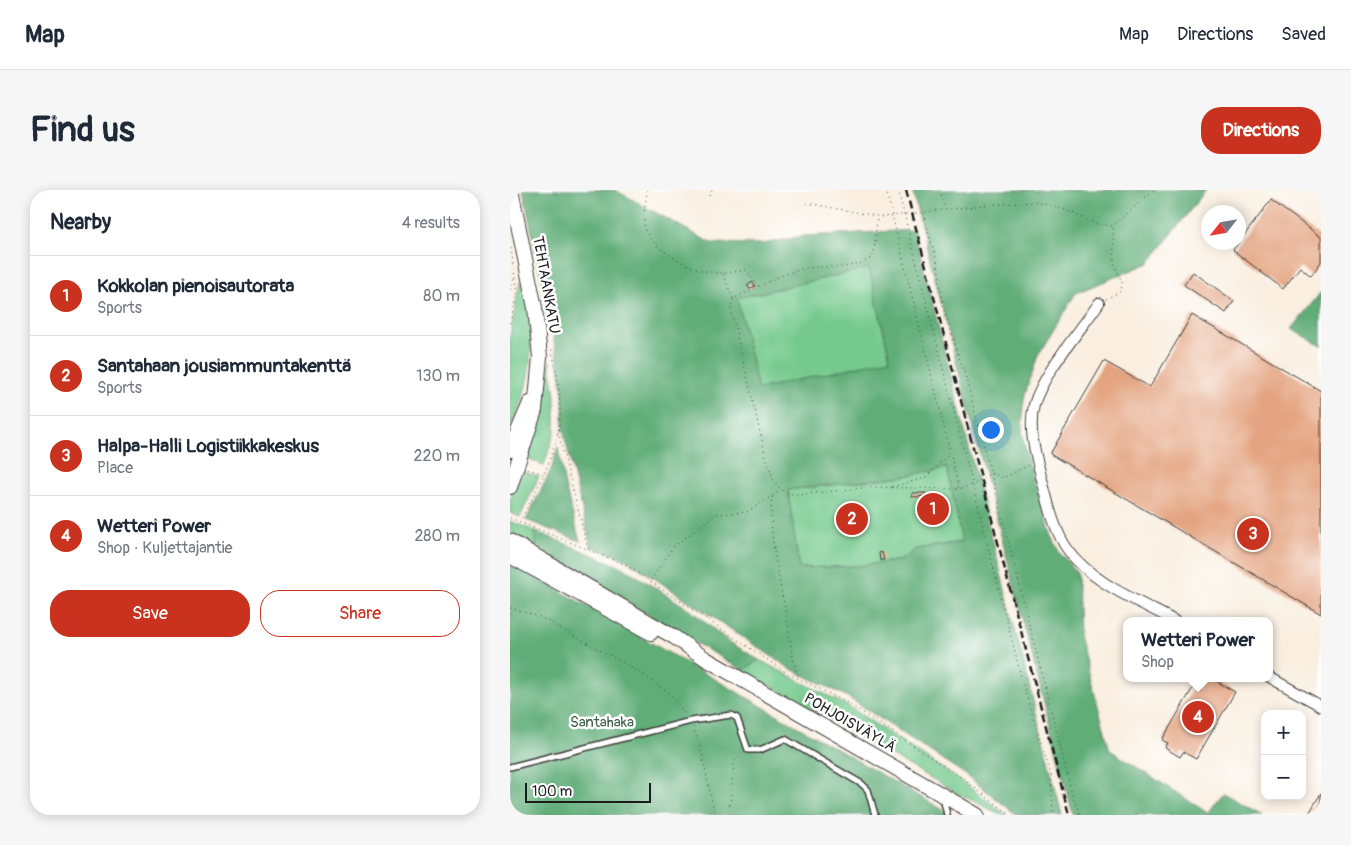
<!DOCTYPE html>
<html lang="en">
<head>
<meta charset="utf-8">
<style>
  body { margin:0; font-family:Pangolin,sans-serif; background:#f6f6f7; color:#1f2937 }
  .controls { position:absolute; right:15px; bottom:15px; display:grid; overflow:hidden; border-radius:10px; box-shadow:0 2px 12px #0003 }
  .controls button { width:45px; height:45px; display:grid; place-items:center; padding:0; border:0; border-bottom:1px solid #e0e1e3; background:#fff; color:#1f2937; font:25px sans-serif }
  .compass { position:absolute; left:691px; top:15px; width:45px; height:45px; border-radius:50%; background:#fff; box-shadow:0 2px 12px #0003; rotate:239deg }
  .scale { position:absolute; left:15px; bottom:12px; width:126px; box-sizing:border-box; padding-left:5px; border:2px solid #1c1c1c; border-top:0; font-size:14px; line-height:18px; white-space:nowrap; color:#1c1c1c; -webkit-text-stroke:4px #fff; paint-order:stroke }
  .you { position:absolute; left:480px; top:239px; width:18px; height:18px; margin:-12px; border:4px solid #fff; border-radius:50%; background:#1a73e8; box-shadow:0 0 0 8px #1a73e833 }
  .badge { display:grid; place-items:center; width:32px; height:32px; border-radius:50%; background:#c8321e; color:#fff; font-size:16px; font-weight:700 }
  .pin { position:absolute; translate:-50% -50%; border:2px solid #fff; box-shadow:0 1px 5px #0006 }
  .popup { position:absolute; left:613px; top:427px; width:150px; height:65px; box-sizing:border-box; display:grid; place-content:center; border-radius:10px; background:#fff; filter:drop-shadow(0 1px 4px #0005); font-size:16px; white-space:nowrap; color:#747a83 }
  .popup b { font-size:19px; color:#1f2937 }
  .popup::after { content:''; position:absolute; left:50%; top:100%; margin-left:-10px; border:10px solid transparent; border-top-color:#fff }
  .list { margin:0; padding:0; list-style:none }
  h2 { display:flex; justify-content:space-between; align-items:center; height:65px; margin:0; padding:0 20px; font-size:21px }
  h2 small { font-size:16px; font-weight:400; color:#747a83 }
  .list li { display:grid; grid-template-columns:32px 1fr auto; gap:15px; align-items:center; box-sizing:border-box; height:80px; padding:0 20px; border-top:1px solid #e0e1e3 }
  .list b { display:block; font-size:19px; white-space:nowrap }
  .list p { margin:0; font-size:16px; white-space:nowrap; color:#747a83 }
  .list em { font-size:16px; font-style:normal; color:#747a83 }
  .actions { display:flex; gap:10px; padding:15px 20px }
  .actions a { flex:1; padding:11px 0; border:1px solid #c8321e; border-radius:20px; text-align:center; font-size:18px; color:#c8321e }
  .actions .main { background:#c8321e; color:#fff }
  .map { position:relative; flex:none; width:811px; height:625px; overflow:hidden; border-radius:20px }
  header { display:flex; align-items:center; gap:30px; box-sizing:border-box; height:70px; padding:0 25px; background:#fff; border-bottom:1px solid #e0e1e3 }
  header strong { font-size:24px }
  nav { display:flex; gap:28px; margin-inline-start:auto; font-size:18px }
  .intro { display:flex; align-items:center; justify-content:space-between; box-sizing:border-box; height:120px; padding:0 30px }
  h1 { margin:0; font-size:35px }
  .button { padding:12px 22px; border-radius:20px; background:#c8321e; color:#fff; font-size:18px; font-weight:700 }
  main { display:flex; gap:30px; padding:0 30px }
  aside { flex:1; background:#fff; border-radius:20px; box-shadow:0 2px 12px #0003 }
  .map>svg:first-child { display:block }
  .green { fill:#75c98d; stroke:#487254 }
  .forest { fill:#60ad78; stroke:#3e644a; fill-rule:evenodd }
  .building { fill:#e4a481 }
  .lines { fill:none; stroke-linecap:round; stroke-linejoin:round }
  .service-casing { stroke:#3d3c39; stroke-width:8 }
  .minor-casing { stroke:#3d3c39; stroke-width:12 }
  .secondary-casing { stroke:#3d3c39; stroke-width:16 }
  .path { stroke:#3d3c39; stroke-width:1; stroke-dasharray:1 4; stroke-linecap:butt }
  .service { stroke:#fff; stroke-width:5 }
  .minor { stroke:#fff; stroke-width:10 }
  .secondary { stroke:#fff; stroke-width:14 }
  .rail { stroke:#1c1c1c; stroke-width:2.5; stroke-dasharray:8 4; stroke-linecap:butt }
  .labels { text-anchor:middle; dominant-baseline:central; stroke-width:5; stroke-linejoin:round; paint-order:stroke }
  .street-label { font-size:15px; fill:#1c1c1c; stroke:#fff }
  .park-label { font-size:15px; fill:#406149; stroke:#fff }
</style>
</head>
<body>
<header>
<strong>Map</strong>
<nav><a>Map</a><a>Directions</a><a>Saved</a></nav>
</header>
<div class="intro"><h1>Find us</h1><a class="button">Directions</a></div>
<main>
<aside>
<h2>Nearby<small>4 results</small></h2>
<ul class="list">
<li><span class="badge">1</span><div><b>Kokkolan pienoisautorata</b><p>Sports</p></div><em>80 m</em></li>
<li><span class="badge">2</span><div><b>Santahaan jousiammuntakenttä</b><p>Sports</p></div><em>130 m</em></li>
<li><span class="badge">3</span><div><b>Halpa-Halli Logistiikkakeskus</b><p>Place</p></div><em>220 m</em></li>
<li><span class="badge">4</span><div><b>Wetteri Power</b><p>Shop · Kuljettajantie</p></div><em>280 m</em></li>
</ul>
<div class="actions"><a class="main">Save</a><a>Share</a></div>
</aside>
<div class="map">
<svg width="811" height="625" viewBox="0 0 811 625">
  <rect width="100%" height="100%" fill="#fff"/>
  <filter id="ink" filterUnits="userSpaceOnUse"><feTurbulence type="fractalNoise" baseFrequency=".02" numOctaves="2"/><feDisplacementMap in="SourceGraphic" scale="10" xChannelSelector="R" yChannelSelector="G"/><feConvolveMatrix kernelMatrix="1 2 1 2 8 2 1 2 1" color-interpolation-filters="sRGB"/></filter>
  <filter id="wash" filterUnits="userSpaceOnUse"><feTurbulence type="fractalNoise" baseFrequency=".0096" numOctaves="4" result="noise"/><feDisplacementMap in="SourceGraphic" scale="20" xChannelSelector="R" yChannelSelector="G"/><feGaussianBlur stdDeviation="1.12" result="paint"/><feColorMatrix in="noise" values="0 0 0 0 0 0 0 0 0 0 0 0 0 0 0 0 0 1.4 0 .05"/><feComposite in="paint" operator="in"/></filter>
  <g filter="url(#wash)">
    <rect width="100%" height="100%" fill="#f9eedf"/>
    <!-- green -->
    <g class="green">
      <polygon points="359,78 380,169 248,200 227,108"/>
      <path d="M10,91c7,11 8,24 10,37 4,40 -2,74 -20,110v-91z"/>
      <polygon points="40,171 45,206 45,241 34,275 17,269 34,210"/>
      <polygon points="437,278 452,352 406,359 391,370 349,376 289,378 278,300 395,286"/>
      <polygon points="12,281 29,287 10,327 0,323 0,310"/>
      <polygon points="0,331 25,341 26,356 1,343"/>
      <polygon points="249,470 338,516 451,591 497,625 492,625 447,603 233,480"/>
    </g>
    <!-- forest -->
    <g class="forest">
      <path d="M13,0h92l96,53 51,1 42,-8 110,-6 148,585h-45l-51,-40 -120,-79 -57,-28 -162,-108 -36,-14 -28,-116v-35l-4,-30zM359,78l21,91 -132,30 -21,-91zM437,278l15,74 -46,7 -15,11 -42,6 -60,2 -11,-78 117,-14z"/>
      <polygon points="402,0 696,0 639,73 566,103 528,165 514,208 512,242 518,270 541,344 549,362 567,383 569,446 600,560 698,623 713,603 752,625 563,625"/>
      <polygon points="811,102 811,156 781,139"/>
      <polygon points="48,257 55,296 70,351 16,330 41,280"/>
      <polygon points="25,341 114,378 179,419 218,451 249,470 233,480 158,437 26,356"/>
      <polygon points="0,372 442,625 0,625"/>
    </g>
    <g id="blocks">
      <!-- building -->
      <g class="building">
        <polygon points="761,10 811,47 811,72 801,86 790,77 773,99 723,60"/>
        <polygon points="683,82 724,111 716,123 674,95"/>
        <polygon points="242,92 245,96 240,99 237,96"/>
        <polygon points="682,125 811,201 811,424 540,264 594,171 640,197"/>
        <polygon points="402,303 416,303 416,306 402,307"/>
        <polygon points="372,362 374,370 370,370 369,363"/>
        <polygon points="695,488 701,488 725,502 686,569 673,562 670,567 655,558 658,553 652,550 684,496 689,499"/>
        <polygon points="811,603 811,625 798,625"/>
      </g>
    </g>
  </g>
  <g filter="url(#ink)">
    <use href="#blocks" fill-opacity="0" stroke="#3d3c39" stroke-width="1"/>
    <g class="lines">
      <defs>
        <g id="service">
          <polyline points="0,577 181,531 221,525 227,528 238,560 250,560 275,549 352,594 358,600 365,625"/>
          <polyline points="433,608 437,625"/>
        </g>
        <g id="minor">
          <path d="M589,113c-19,28 -56,70 -65,102 -6,23 1,48 7,71 7,25 12,53 27,74 25,34 71,51 107,71"/>
          <polyline points="759,487 811,516"/>
        </g>
        <g id="secondary">
          <polyline points="0,260 20,213"/>
          <polyline points="0,297 25,220 30,167 25,118 1,0"/>
          <polyline points="0,351 164,447 196,469 467,625"/>
          <polyline points="0,366 141,443"/>
        </g>
      </defs>
      <!-- service casing -->
      <use href="#service" class="service-casing"/>
      <!-- minor casing -->
      <use href="#minor" class="minor-casing"/>
      <!-- secondary casing -->
      <use href="#secondary" class="secondary-casing"/>
      <!-- path -->
      <g class="path">
        <path d="M137,0c-1,13 -5,26 -2,39 5,19 47,41 66,43 12,2 23,0 35,-2l12,17 -25,12 -10,-26"/>
        <polyline points="376,0 449,298"/>
        <polyline points="388,0 514,498 541,585 543,625"/>
        <polyline points="430,0 435,19"/>
        <polyline points="199,6 202,0"/>
        <polyline points="297,13 372,27 475,15 527,12 553,19 587,34 602,36 644,0"/>
        <polyline points="413,23 428,75 433,117 456,189 481,283 563,607 570,625"/>
        <path d="M249,96c15,-7 31,-15 48,-18 20,-3 54,4 67,-14l3,-36"/>
        <polyline points="0,100 5,86"/>
        <polyline points="223,109 221,120 256,267 263,289 271,300 285,305 362,297 449,299 464,294 481,283 493,288 519,275"/>
        <polyline points="596,109 611,101 612,92 604,73 603,37"/>
        <polyline points="0,133 7,104 1,58"/>
        <polyline points="48,242 78,359"/>
        <polyline points="18,279 33,284"/>
        <polyline points="382,297 415,288 439,264"/>
        <path d="M262,307c-4,38 7,80 14,118 4,21 5,42 13,63"/>
        <polyline points="0,328 116,375 277,483 334,511 386,544 453,589 501,625"/>
        <path d="M10,332c14,-28 32,-59 38,-90 5,-27 -1,-59 -7,-85"/>
        <polyline points="141,390 163,357 206,324 237,322 270,301"/>
        <polyline points="0,418 30,427 131,483 160,504 176,525"/>
        <polyline points="183,537 190,556 205,625"/>
        <polyline points="219,625 224,571 232,565"/>
      </g>
      <!-- service -->
      <use href="#service" class="service"/>
      <!-- minor -->
      <use href="#minor" class="minor"/>
      <!-- secondary -->
      <use href="#secondary" class="secondary"/>
      <!-- rail -->
      <polyline class="rail" points="396,0 559,625"/>
    </g>
  </g>
  <g class="labels">
    <!-- street labels -->
    <g class="street-label">
      <text transform="translate(36 95) rotate(80)">TEHTAANKATU</text>
      <text transform="translate(340 533) rotate(30)">POHJOISVÄYLÄ</text>
    </g>
    <!-- park labels -->
    <g class="park-label">
      <text x="92" y="532">Santahaka</text>
    </g>
  </g>
</svg>
<div class="controls">
<button>+</button>
<button>−</button>
</div>
<svg class="compass" viewBox="-18 -18 36 36"><path d="M0-13l5 13h-10z" fill="#e53935"/><path d="M0 13l5-13h-10z" fill="#747a83"/></svg>
<div class="scale">100 m</div>
<div class="you"></div>
<div class="pin badge" style="left:423px;top:319px">1</div>
<div class="pin badge" style="left:342px;top:329px">2</div>
<div class="pin badge" style="left:743px;top:344px">3</div>
<div class="pin badge" style="left:688px;top:527px">4</div>
<div class="popup"><b>Wetteri Power</b>Shop</div>
</div>
</main>
</body>
</html>
